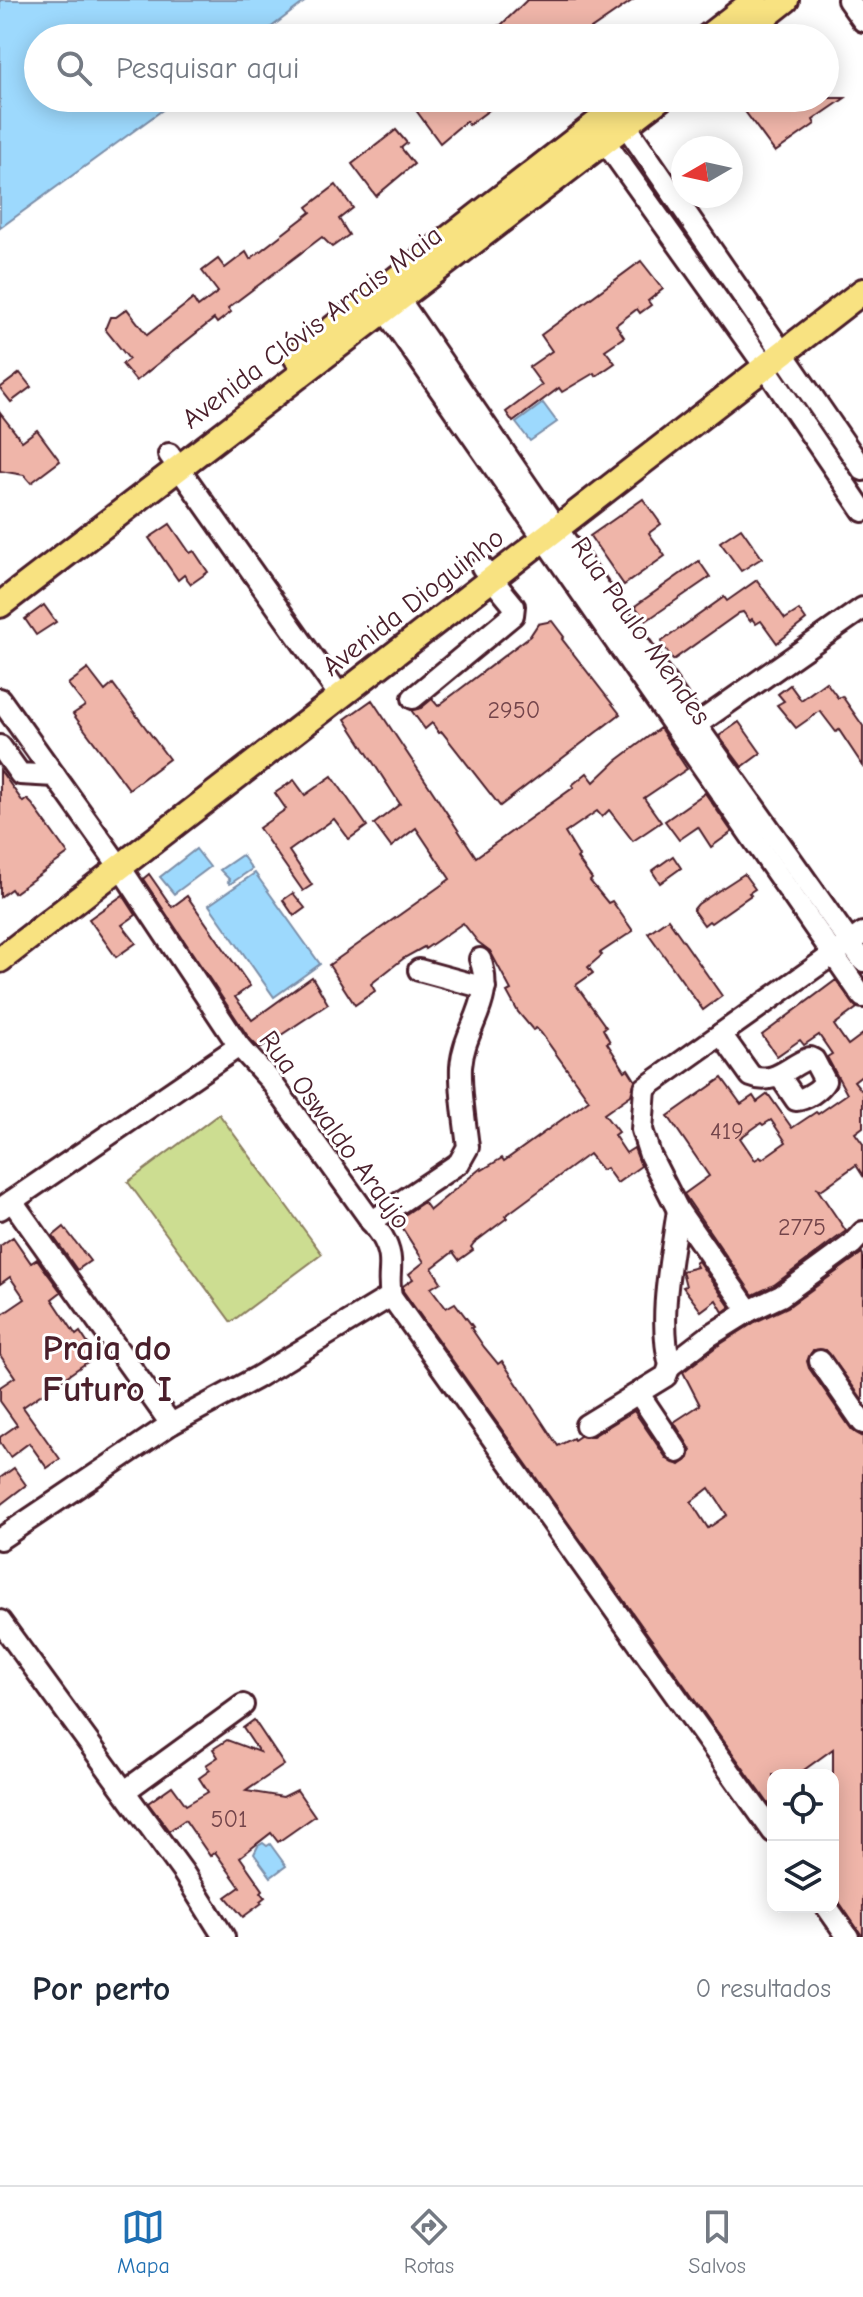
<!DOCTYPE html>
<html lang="pt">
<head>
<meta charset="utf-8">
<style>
  body { margin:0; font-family:"Comic Neue",sans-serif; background:#f6f6f7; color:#1f2937 }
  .controls { position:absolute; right:24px; bottom:24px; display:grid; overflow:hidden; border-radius:16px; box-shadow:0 4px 20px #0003 }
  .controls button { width:72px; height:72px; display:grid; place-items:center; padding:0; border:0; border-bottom:2px solid #e0e1e3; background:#fff; color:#1f2937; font:40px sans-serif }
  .compass { position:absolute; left:671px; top:136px; width:72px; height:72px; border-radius:50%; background:#fff; box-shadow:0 4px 20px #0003; rotate:261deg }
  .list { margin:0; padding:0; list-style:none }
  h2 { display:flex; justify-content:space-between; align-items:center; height:104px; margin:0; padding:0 32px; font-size:34px }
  h2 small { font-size:26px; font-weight:400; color:#747a83 }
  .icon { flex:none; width:44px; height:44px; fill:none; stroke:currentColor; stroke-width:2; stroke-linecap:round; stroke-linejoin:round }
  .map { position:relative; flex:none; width:863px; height:1937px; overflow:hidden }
  .search { position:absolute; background:#fff; box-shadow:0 4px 20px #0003; left:24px; right:24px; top:24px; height:88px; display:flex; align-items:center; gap:20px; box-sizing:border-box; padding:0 28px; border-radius:44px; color:#747a83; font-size:30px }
  .sheet { height:248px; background:#fff }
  nav { display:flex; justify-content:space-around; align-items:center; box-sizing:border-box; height:112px; border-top:2px solid #e0e1e3; background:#fff; font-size:22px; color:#747a83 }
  nav a { display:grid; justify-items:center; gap:4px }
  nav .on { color:#1f6fb2 }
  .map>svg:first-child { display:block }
  .green { fill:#ccdd91; stroke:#8b7e5e; stroke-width:2 }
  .water { fill:#9dd9fd; stroke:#7c8fa9; stroke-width:2 }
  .building { fill:#efb5a9; stroke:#4a1f2b; stroke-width:2; fill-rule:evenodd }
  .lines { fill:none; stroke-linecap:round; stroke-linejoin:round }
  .minor-casing { stroke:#4a1f2b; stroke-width:26 }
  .major-casing { stroke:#4a1f2b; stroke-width:30 }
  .minor { stroke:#fff; stroke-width:20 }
  .major { stroke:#f8e281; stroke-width:24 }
  .labels { text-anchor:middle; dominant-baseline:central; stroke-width:6; stroke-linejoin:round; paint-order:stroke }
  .number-label { font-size:24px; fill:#73444a }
  .street-label { font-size:28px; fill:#4a1f2b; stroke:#fff }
  .district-label { font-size:36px; font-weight:bold; fill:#4a1f2b; stroke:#fff }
</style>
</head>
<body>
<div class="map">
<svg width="863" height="1937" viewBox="0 0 863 1937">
  <rect width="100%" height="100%" fill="#fff"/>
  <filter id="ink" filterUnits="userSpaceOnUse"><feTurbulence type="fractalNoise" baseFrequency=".0125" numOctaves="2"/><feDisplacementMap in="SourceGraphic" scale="16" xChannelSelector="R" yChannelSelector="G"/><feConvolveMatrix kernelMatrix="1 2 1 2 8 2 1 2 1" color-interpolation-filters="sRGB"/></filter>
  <g filter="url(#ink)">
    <!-- green -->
    <polygon class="green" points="219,1114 322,1254 231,1322 128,1182"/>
    <!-- water -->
    <g class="water">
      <polygon points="0,0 307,0 257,38 38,38 38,98 179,98 0,228"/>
      <polygon points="543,403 557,422 530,441 516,423"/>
      <polygon points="196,849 210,867 174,894 160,877"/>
      <polygon points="242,855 252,869 230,884 228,882 230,880 220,870"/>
      <polygon points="255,873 320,964 274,997 209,905"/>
      <polygon points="263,1843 267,1846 270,1844 286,1866 271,1877 254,1854 258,1846"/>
    </g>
    <!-- building -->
    <g class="building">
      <polygon points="527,0 633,0 591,29 600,38 489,38 492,27 501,25"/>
      <polygon points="407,98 505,98 469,125 466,121 440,143"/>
      <polygon points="735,98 845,98 813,120 815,124 775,152"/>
      <polygon points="396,130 407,143 401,148 414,164 376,196 352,164"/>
      <polygon points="336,185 353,208 339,219 349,235 332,247 322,237 228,308 231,312 217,323 214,319 136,381 122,364 129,359 105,329 110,317 116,317 127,309 147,335 193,299 198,307 218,292 202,271 218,259 225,268 246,252 250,259 311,212 307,207"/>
      <polygon points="641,261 663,289 648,301 651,305 640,313 637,309 616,325 624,337 605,350 615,363 596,376 594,373 562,392 559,388 513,422 506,412 542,385 529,367 552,351 541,335"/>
      <polygon points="20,373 31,387 11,402 0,388"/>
      <polygon points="0,413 22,441 37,430 60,461 31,483 24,475 0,471"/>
      <polygon points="643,499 661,524 649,533 665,556 624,585 590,536"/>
      <polygon points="170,524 190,553 194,551 208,572 191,584 184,575 178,580 149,538"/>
      <polygon points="741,528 762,558 741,571 720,542"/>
      <polygon points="699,561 710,577 646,621 635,606"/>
      <polygon points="757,580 785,619 799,610 806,620 777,643 761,621 756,624 752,619 750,621 743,612 739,613 673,660 661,642 724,597 727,601"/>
      <polygon points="44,605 56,622 36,635 25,619"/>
      <polygon points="552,621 564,637 562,639 620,714 500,806 442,732 439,733 432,723 425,729 411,710 421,708 432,699 438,706 530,636 538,624"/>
      <polygon points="88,669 105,691 113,684 169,759 129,789 73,714 85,706 68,684"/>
      <polygon points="826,682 838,698 842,696 863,726 863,766 839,730 836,732 820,711 796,728 777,705 784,701 778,694 790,685 801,700"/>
      <path d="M372,700l104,157 98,-70 -2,-2 15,-12 7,9 22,-21 44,-33 27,41 -43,29 17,24 -28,19 -24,-31 -7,7 -5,-6 -32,22 14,23 -2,2 15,21 -2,2 18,22 4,-2 21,30 -33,22 2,2 -14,12 5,6 -17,12 30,42 -3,2 7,13 -3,1 18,28 3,-2 7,11 -4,15 -27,19 14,18 -4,3 12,18 8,-5 7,18 -24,17 -11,-15 -4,2 -13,-16 -84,62 2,2 -33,25 -3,4 2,3 -14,10 -6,-8 -21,16 9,14 -10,6 15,20 9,-5 18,24 -2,1 13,19 14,17 4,-3 56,85 15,-8 1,2 6,-4h13l41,-25 33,48 13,6 9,-7 2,-8 -17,-28 26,-17 -17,-33 33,-25 39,-25 33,-15 74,-54 1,2v145l-37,-50h-13l-6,11 2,7 43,62 11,7v500l-30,-44v-144l-36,26h-24v35l-370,-519v-5l10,-7 -4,-5 15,-12 -27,-42 27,-18 6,8 51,-42 1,2 20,-12 2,3 85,-61 -48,-67 -5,-5 -3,2 -15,-18 -11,-20 4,-2 -21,-39 -12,-9 -15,-19 -38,26 -1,-2 -20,11 -33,26 4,7 -20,14 -26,-40 121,-86 -34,-51 -25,19 -17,-23 26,-20 -55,-85zM709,1488l18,27 -19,13 -17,-26z"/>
      <polygon points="739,722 761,753 742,767 719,736"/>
      <polygon points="0,770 23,802 27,799 32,804 68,854 14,893 11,889 0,897"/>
      <polygon points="332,776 367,826 349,839 334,819 289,851 312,885 303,891 259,828 286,809 275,793 294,780 305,795"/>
      <polygon points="705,793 732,832 711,847 698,827 679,840 665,821"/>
      <polygon points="673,856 681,868 660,883 652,871"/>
      <polygon points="149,874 172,907 187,896 250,986 235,997 252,1020 312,977 328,1004 260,1049 249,1038 143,879"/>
      <polygon points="744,874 755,889 749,893 751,895 711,923 709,921 704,925 693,910 698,904"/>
      <polygon points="293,893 305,908 294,916 283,900"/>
      <polygon points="123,895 136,915 122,925 136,943 116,957 89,919"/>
      <polygon points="668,919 722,996 703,1010 648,933"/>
      <path d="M836,980l21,28 -23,17 14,20 15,-11v40l-9,7 9,11v35l-8,6 8,11v32l-7,-11 -35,25 -5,-3 30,44 -72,54 -21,10 -69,-101 25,-18 -41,-60 54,-38 19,26 12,-8 4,6 11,-8 24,34 24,-16 2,2 29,-20 -20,-37 5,-3 -13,-19 -15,10 -4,-5 -23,16 -15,-21zM771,1120l15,22 -24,17 -2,-2 -5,3 -15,-22 21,-15 2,2z"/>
      <polygon points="64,1227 90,1261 77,1270 53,1236"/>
      <polygon points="13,1237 31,1263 37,1259 61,1292 52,1299 76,1335 80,1332 96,1356 23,1407 60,1459 47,1468 29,1443 10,1457 0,1442 0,1437 17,1425 0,1401 0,1387 15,1377 0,1355 0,1316 25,1299 10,1277 0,1284 0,1246"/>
      <polygon points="698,1261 730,1307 723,1312 716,1300 701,1311 683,1287 686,1286 682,1271 697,1267 695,1263"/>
      <polygon points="14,1468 26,1485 0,1505 0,1478"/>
      <polygon points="254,1720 284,1765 246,1791 283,1797 297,1790 315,1816 278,1842 271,1833 240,1857 263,1890 261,1892 265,1897 260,1901 262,1903 243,1917 226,1897 240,1887 215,1852 210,1856 185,1820 169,1831 148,1803 172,1786 186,1805 208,1792 199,1778 210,1770 206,1765 218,1757 213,1749 227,1740 259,1752 243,1728"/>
    </g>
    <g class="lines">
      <defs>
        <g id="minor">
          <polyline points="848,0 863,21"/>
          <polyline points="618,114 863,470"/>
          <polyline points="596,129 757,355 863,511"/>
          <polyline points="390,286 548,516 863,961"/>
          <polyline points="377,299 863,997"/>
          <polyline points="169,454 340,696"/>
          <polyline points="413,698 513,615 514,606 482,567"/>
          <path d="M0,699l120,168 119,179 31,34 112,156c15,26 4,35 9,60l382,536"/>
          <polyline points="686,732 863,608"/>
          <polyline points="0,746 20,774 55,776"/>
          <polyline points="419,970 485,988"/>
          <path d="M721,1034l30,42c24,10 38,-11 59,-18l4,2 11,21c-5,9 -19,18 -29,19l-17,-25"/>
          <polyline points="12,1201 171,1424"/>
          <polyline points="0,1209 239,1046"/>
          <path d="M371,1222l88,-59 9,-16c-3,-26 -8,-54 -7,-80 3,-41 35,-65 19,-108"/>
          <polyline points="749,1311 678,1210 650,1155 642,1130 645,1088 863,933"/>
          <polyline points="820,1361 863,1423"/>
          <path d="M670,1366c-12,-50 1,-106 8,-156"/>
          <polyline points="639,1394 678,1452"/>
          <polyline points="586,1425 666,1376 670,1366 709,1336 749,1311 781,1296 852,1244 863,1232"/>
          <polyline points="0,1539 171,1424 256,1378 391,1296"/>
          <polyline points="0,1621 183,1872 224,1937"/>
          <polyline points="125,1791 243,1705"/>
          <polyline points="827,1907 848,1937"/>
        </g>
        <g id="major">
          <polyline points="706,38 755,0"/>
          <polyline points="738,38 786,0"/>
          <polyline points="296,357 629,98"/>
          <polyline points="0,605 661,98"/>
          <polyline points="0,960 863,291"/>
        </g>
      </defs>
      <!-- minor casing -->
      <use href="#minor" class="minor-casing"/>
      <!-- major casing -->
      <use href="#major" class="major-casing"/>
      <!-- minor -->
      <use href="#minor" class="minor"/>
      <!-- major -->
      <use href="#major" class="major"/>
    </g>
  </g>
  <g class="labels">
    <!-- number labels -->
    <g class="number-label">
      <text x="514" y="710">2950</text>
      <text x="727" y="1131">419</text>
      <text x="802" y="1227">2775</text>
      <text x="229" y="1819">501</text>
    </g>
    <!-- street labels -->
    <g class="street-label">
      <text transform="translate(312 327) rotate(-37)">Avenida Clóvis Arrais Maia</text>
      <text transform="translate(413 602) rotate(-38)">Avenida Dioguinho</text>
      <text transform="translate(641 631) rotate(55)">Rua Paulo Mendes</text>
      <text transform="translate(335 1130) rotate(54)">Rua Oswaldo Araújo</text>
    </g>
    <!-- district labels -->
    <g class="district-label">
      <text x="107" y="1348">Praia do<tspan x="107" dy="41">Futuro I</tspan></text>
    </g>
  </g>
</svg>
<div class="controls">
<button><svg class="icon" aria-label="locate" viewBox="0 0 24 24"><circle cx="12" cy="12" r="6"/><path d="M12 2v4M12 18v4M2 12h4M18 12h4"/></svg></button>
<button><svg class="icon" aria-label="layers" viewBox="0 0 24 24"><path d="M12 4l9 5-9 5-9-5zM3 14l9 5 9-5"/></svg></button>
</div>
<svg class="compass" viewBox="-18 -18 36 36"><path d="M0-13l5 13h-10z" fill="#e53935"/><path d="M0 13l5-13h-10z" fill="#747a83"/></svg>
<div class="search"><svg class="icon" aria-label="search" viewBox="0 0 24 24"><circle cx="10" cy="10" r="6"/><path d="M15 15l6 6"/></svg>Pesquisar aqui</div>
</div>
<section class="sheet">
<h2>Por perto<small>0 resultados</small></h2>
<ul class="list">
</ul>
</section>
<nav>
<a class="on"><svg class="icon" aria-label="map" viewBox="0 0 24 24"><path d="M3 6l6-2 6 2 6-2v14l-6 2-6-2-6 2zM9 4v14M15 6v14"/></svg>Mapa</a>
<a><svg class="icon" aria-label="directions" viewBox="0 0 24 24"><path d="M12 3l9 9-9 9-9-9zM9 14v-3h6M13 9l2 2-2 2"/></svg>Rotas</a>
<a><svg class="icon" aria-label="saved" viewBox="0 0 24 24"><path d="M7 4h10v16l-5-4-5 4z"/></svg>Salvos</a>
</nav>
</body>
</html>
